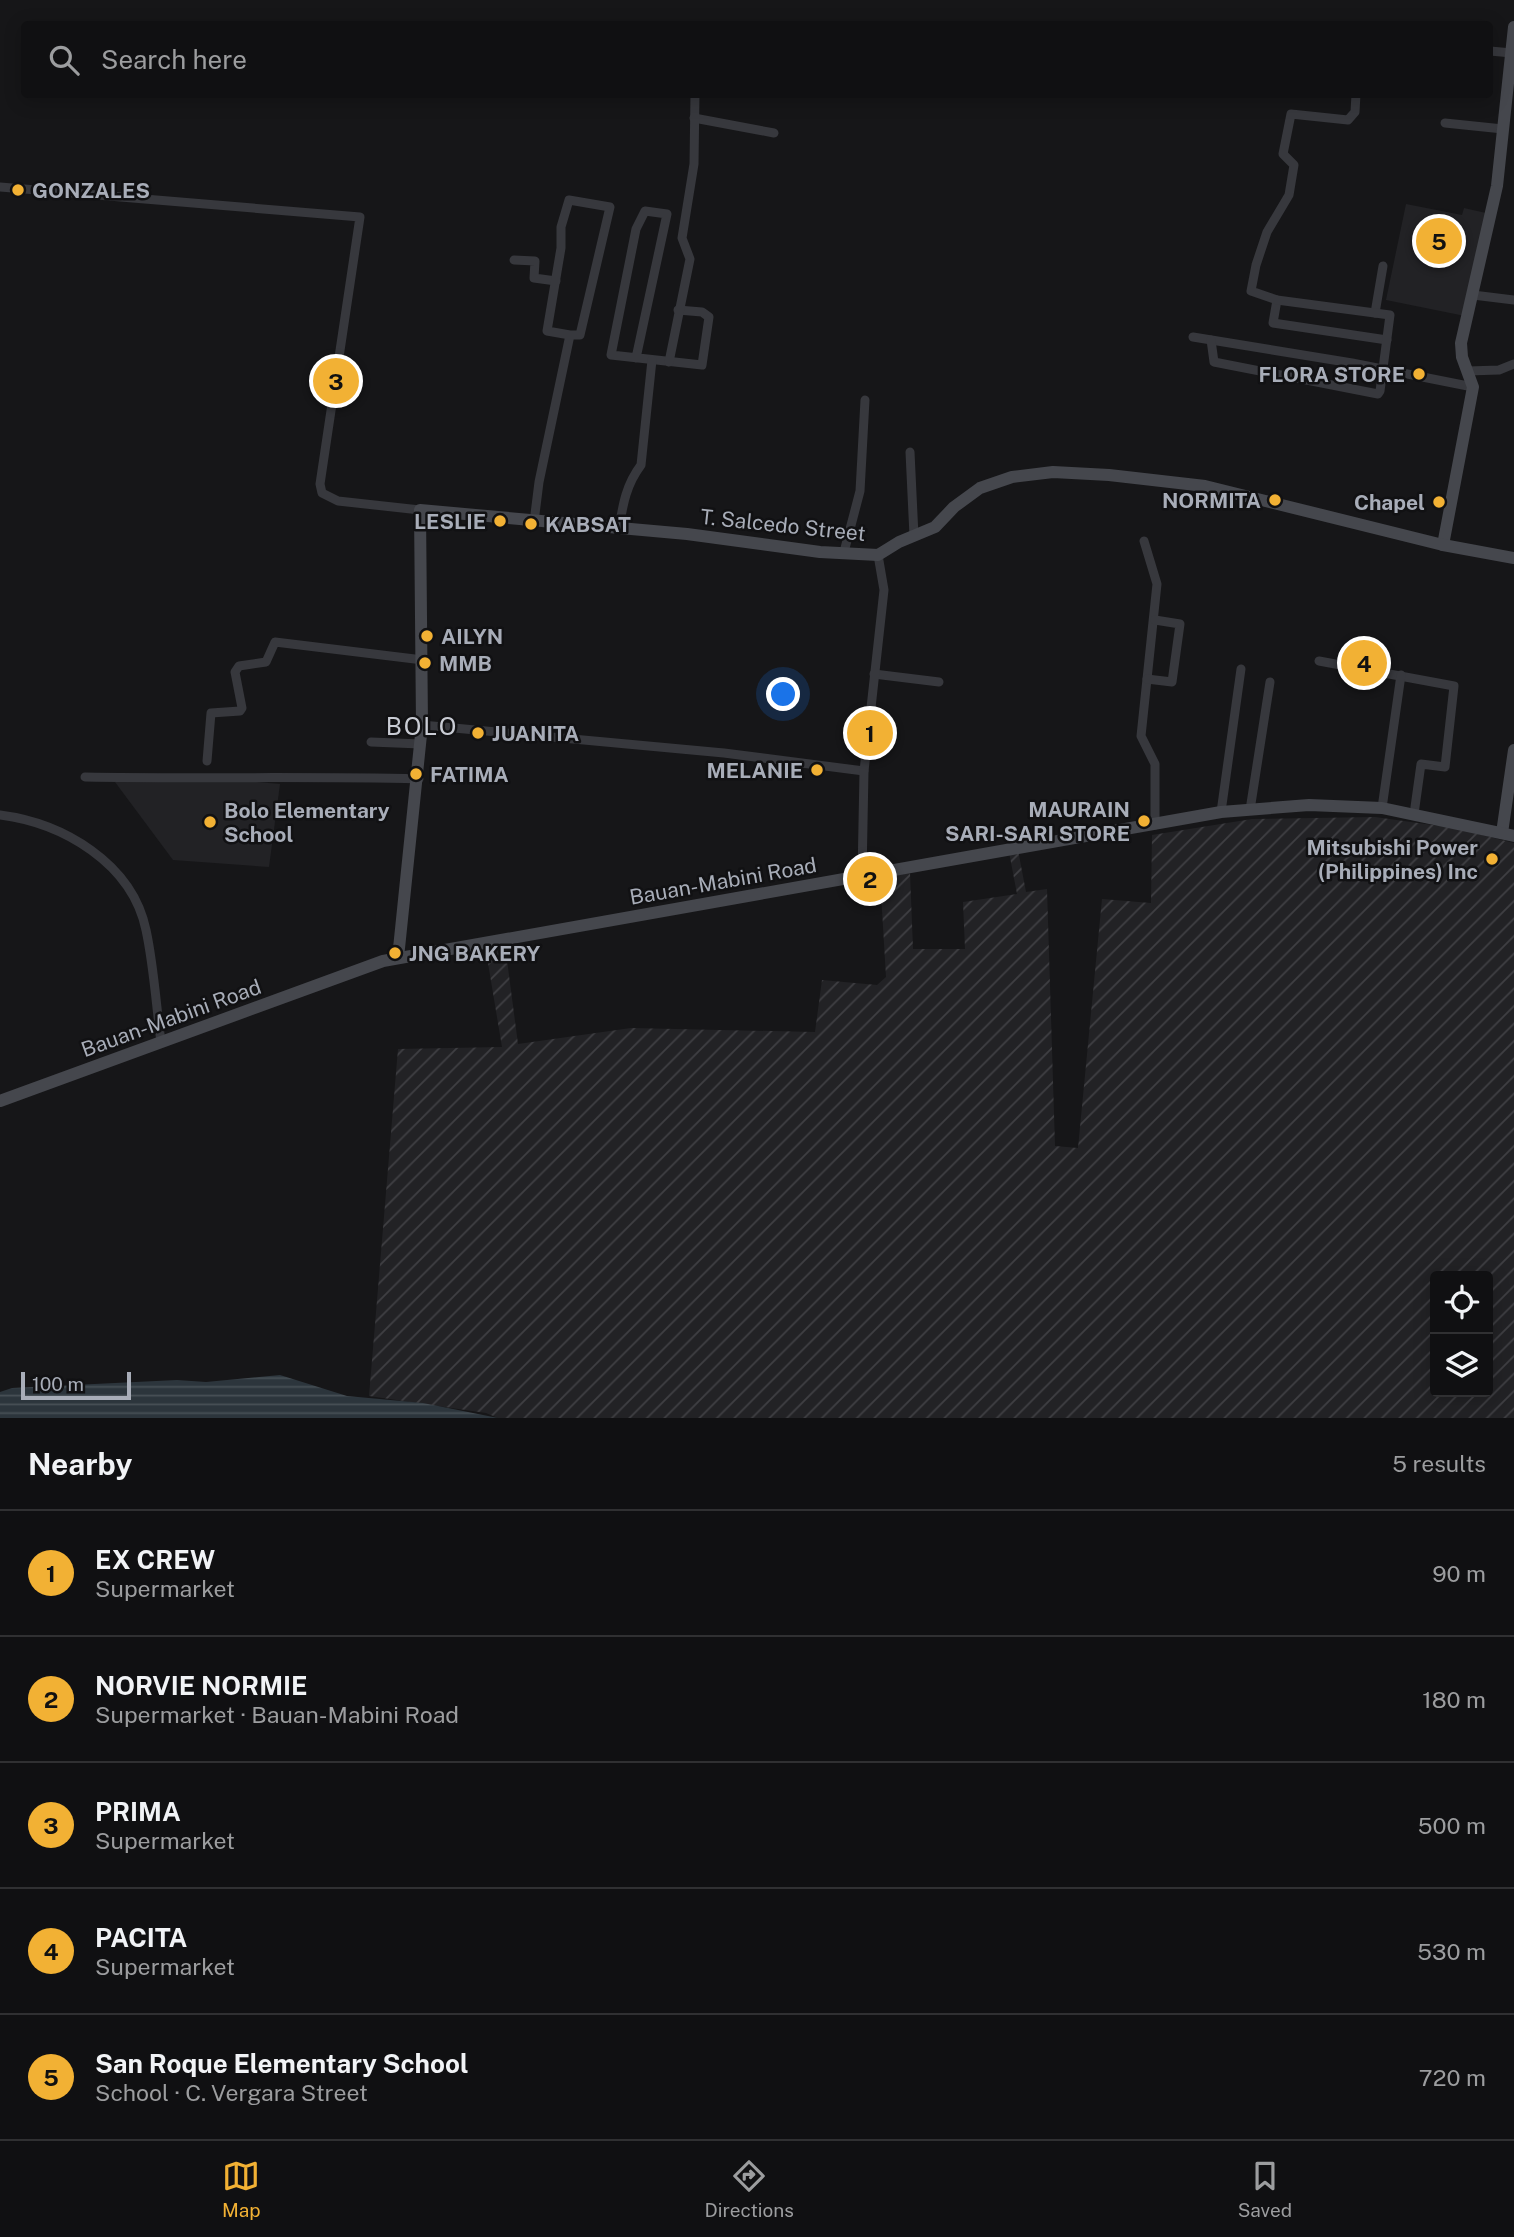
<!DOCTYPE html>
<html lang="en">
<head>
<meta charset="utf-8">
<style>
  body { margin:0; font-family:"Public Sans",sans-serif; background:#1e1e20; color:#f1f3f6 }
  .controls { position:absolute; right:21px; bottom:21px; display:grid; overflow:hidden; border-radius:7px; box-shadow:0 4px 18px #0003 }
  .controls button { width:63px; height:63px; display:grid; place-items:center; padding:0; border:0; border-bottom:2px solid #303032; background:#101012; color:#f1f3f6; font:35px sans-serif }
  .scale { position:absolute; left:21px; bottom:18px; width:110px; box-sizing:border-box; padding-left:7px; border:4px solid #a8adb8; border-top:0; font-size:19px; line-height:24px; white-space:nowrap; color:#a8adb8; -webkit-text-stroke:5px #111113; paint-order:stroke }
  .you { position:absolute; left:784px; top:695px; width:24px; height:24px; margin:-18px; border:5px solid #fff; border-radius:50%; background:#1a73e8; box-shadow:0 0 0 10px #1a73e833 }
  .badge { display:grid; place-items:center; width:46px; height:46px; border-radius:50%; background:#f2b134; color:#111; font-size:23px; font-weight:700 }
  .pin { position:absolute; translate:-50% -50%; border:4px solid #fff; box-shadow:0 2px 7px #0006 }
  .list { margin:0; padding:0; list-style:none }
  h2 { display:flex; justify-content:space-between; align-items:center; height:91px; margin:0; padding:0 28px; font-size:30px }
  h2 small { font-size:23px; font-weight:400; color:#9c9d9f }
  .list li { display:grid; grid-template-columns:46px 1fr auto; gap:21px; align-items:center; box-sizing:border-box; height:126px; padding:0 28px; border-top:2px solid #303032 }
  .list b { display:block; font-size:26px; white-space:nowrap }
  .list p { margin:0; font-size:23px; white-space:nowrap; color:#9c9d9f }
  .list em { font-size:23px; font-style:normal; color:#9c9d9f }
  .icon { flex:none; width:38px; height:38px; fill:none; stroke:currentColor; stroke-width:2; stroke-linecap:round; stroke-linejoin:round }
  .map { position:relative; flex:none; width:1514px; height:1418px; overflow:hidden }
  .search { position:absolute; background:#101012; box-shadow:0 4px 18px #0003; left:21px; right:21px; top:21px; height:77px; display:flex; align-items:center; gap:18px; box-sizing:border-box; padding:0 24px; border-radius:7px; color:#9c9d9f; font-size:26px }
  .sheet { height:721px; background:#101012 }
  nav { display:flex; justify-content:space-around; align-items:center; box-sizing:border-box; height:98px; border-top:2px solid #303032; background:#101012; font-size:19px; color:#9c9d9f }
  nav a { display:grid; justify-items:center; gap:4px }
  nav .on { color:#f2b134 }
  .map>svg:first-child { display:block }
  .built { fill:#222225 }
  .industrial { fill:url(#industrial-furrows); fill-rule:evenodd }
  .water { fill:url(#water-rules) }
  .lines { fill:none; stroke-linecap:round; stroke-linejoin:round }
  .street { stroke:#37383d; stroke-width:9 }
  .secondary { stroke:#45474d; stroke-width:12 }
  .poi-dot { fill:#f2b134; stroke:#111113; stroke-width:2.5 }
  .labels { text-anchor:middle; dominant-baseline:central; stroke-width:5; stroke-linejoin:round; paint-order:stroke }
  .poi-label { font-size:21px; font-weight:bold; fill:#a8adb8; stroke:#111113; text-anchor:start }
  .street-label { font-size:21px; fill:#a8adb8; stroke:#111113 }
  .quarter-label { font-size:24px; letter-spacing:2px; fill:#c9ccd4; stroke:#111113 }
</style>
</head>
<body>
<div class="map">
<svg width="1514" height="1418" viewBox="0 0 1514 1418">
  <defs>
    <pattern id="industrial-furrows" width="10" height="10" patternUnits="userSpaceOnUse" patternTransform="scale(1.75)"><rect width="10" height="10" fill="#222225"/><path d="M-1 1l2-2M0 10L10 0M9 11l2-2" fill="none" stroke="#3f3f43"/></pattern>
    <pattern id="water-rules" width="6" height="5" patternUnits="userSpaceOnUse" patternTransform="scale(1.75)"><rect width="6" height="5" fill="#2c353c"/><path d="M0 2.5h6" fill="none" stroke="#485056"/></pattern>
  </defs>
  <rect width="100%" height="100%" fill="#161618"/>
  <!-- built -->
  <g class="built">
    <polygon points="1406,204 1462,215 1464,208 1486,213 1465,316 1386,300"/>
    <polygon points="195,777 280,784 269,867 173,860 115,782"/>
  </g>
  <!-- industrial -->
  <path class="industrial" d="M1375,817l79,11 60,15v575h-1016l-12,-5 -117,-17 29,-347 104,-2 -16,-96 19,-6 13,99 113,-16 184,4 7,-52 55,5 9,-8 -6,-101 30,-3 3,76h52l-2,-47 54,-8 -8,-42 9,-2 8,42 21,-3 8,257 23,2 24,-249 49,4 1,-68 100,-16zM1435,1276h53v116h-53z"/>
  <!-- water -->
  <polygon class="water" points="280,1375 347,1396 423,1403 498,1418 0,1418 0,1392 12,1388 177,1380 206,1382"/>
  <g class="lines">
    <!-- street -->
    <g class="street">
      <polyline points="1490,51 1512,53"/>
      <polyline points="694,118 774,133"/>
      <polyline points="1445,123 1503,129"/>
      <polyline points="0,187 360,217 320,484 322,493 338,501 420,510"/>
      <polyline points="514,260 535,261 534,278 556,281"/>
      <polyline points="1473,295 1514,300"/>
      <polyline points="1277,300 1273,323 1387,340"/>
      <polyline points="1375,313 1383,266"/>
      <polyline points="1193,337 1352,363 1473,387"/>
      <polyline points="1211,340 1214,362 1378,394 1380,391 1390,315 1277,300 1251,291 1256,265 1267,232 1289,195 1294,165 1283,154 1291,114 1348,120 1355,112 1356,94"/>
      <polyline points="636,358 667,214 645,211 636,229 611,355 702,365 709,317 702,312 678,310"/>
      <polyline points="669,362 690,259 682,238 694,164 695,94"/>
      <polyline points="1468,371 1499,370 1514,364"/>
      <polyline points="910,452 914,536"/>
      <polyline points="534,522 539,482 570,335 580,335 610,207 569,200 561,227 561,248 547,331 570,335"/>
      <path d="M619,528c4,-24 7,-43 22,-63l11,-105"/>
      <polyline points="1144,541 1157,584 1141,736 1155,764 1155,825"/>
      <polyline points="844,552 860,491 865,400"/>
      <polyline points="1319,661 1454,686 1445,767 1421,764 1414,814"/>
      <polyline points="874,674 939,682"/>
      <polyline points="1147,679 1172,682 1180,624 1155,620"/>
      <polyline points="422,725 724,753 864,771"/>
      <polyline points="371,742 421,744"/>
      <polyline points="207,761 211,713 240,711 242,708 235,672 239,666 266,662 275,642 423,660"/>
      <path d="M85,777c111,2 222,-1 334,2"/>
      <polyline points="1382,808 1401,675"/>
      <polyline points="1250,810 1270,682"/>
      <polyline points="1221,812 1241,669"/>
      <path d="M0,815c63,8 132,48 146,115 8,37 10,75 15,112"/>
      <polyline points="862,876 864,771 884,590 878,555"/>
    </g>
    <!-- secondary -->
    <g class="secondary">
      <polyline points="1443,545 1473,387 1462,357 1461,343 1497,186 1514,27"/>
      <polyline points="1502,833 1514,750"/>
      <polyline points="398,958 422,725 420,510 687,534 820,552 878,555 899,542 935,527 954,507 980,488 1012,477 1053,472 1109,475 1205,486 1443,545 1514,558"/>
      <polyline points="0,1101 383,961 1012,849 1221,812 1309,805 1382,808 1514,836"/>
    </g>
  </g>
  <!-- markers -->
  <g class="poi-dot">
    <circle cx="18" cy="190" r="7"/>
    <circle cx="1419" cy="374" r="7"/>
    <circle cx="1275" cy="500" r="7"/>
    <circle cx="1439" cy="502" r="7"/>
    <circle cx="500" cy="521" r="7"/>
    <circle cx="531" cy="524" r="7"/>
    <circle cx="427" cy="636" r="7"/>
    <circle cx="425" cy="663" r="7"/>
    <circle cx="478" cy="733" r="7"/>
    <circle cx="817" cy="770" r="7"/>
    <circle cx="416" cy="774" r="7"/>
    <circle cx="1144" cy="821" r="7"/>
    <circle cx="210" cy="822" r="7"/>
    <circle cx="1492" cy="859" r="7"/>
    <circle cx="395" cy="953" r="7"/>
  </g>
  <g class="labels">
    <!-- poi labels -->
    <g class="poi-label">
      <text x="32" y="190">GONZALES</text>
      <text x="1405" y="374" text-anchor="end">FLORA STORE</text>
      <text x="1261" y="500" text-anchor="end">NORMITA</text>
      <text x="1425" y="502" text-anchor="end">Chapel</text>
      <text x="486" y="521" text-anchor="end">LESLIE</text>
      <text x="545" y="524">KABSAT</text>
      <text x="441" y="636">AILYN</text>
      <text x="439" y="663">MMB</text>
      <text x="492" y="733">JUANITA</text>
      <text x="803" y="770" text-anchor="end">MELANIE</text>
      <text x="430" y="774">FATIMA</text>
      <text x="1130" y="809" text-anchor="end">MAURAIN<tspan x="1130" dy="24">SARI-SARI STORE</tspan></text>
      <text x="224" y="810">Bolo Elementary<tspan x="224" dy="24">School</tspan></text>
      <text x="1478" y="847" text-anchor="end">Mitsubishi Power<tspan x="1478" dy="24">(Philippines) Inc</tspan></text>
      <text x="409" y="953">JNG BAKERY</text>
    </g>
    <!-- street labels -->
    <g class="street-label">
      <text transform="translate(783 525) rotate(6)">T. Salcedo Street</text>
      <text transform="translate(723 881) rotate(-10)">Bauan-Mabini Road</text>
      <text transform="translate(171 1018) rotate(-20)">Bauan-Mabini Road</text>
    </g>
    <!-- quarter labels -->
    <g class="quarter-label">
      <text x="422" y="726">BOLO</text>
    </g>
  </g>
</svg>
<div class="controls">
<button><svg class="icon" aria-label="locate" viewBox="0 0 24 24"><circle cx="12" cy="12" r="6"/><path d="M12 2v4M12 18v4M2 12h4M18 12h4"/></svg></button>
<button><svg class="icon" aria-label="layers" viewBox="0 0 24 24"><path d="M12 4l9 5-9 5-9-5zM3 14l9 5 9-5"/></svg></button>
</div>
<div class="scale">100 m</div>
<div class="you"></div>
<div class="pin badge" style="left:870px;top:733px">1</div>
<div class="pin badge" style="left:870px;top:879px">2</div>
<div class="pin badge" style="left:336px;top:381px">3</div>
<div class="pin badge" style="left:1364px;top:663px">4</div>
<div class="pin badge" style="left:1439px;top:241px">5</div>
<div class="search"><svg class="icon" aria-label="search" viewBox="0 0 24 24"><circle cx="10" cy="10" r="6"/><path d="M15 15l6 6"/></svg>Search here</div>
</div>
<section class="sheet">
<h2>Nearby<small>5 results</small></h2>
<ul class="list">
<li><span class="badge">1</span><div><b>EX CREW</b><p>Supermarket</p></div><em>90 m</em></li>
<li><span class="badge">2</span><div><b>NORVIE NORMIE</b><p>Supermarket · Bauan-Mabini Road</p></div><em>180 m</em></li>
<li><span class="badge">3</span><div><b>PRIMA</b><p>Supermarket</p></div><em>500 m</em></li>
<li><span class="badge">4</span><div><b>PACITA</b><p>Supermarket</p></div><em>530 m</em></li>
<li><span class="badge">5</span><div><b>San Roque Elementary School</b><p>School · C. Vergara Street</p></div><em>720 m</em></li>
</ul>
</section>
<nav>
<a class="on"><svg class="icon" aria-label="map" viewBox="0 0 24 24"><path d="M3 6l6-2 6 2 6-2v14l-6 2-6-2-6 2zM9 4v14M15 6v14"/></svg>Map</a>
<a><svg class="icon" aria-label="directions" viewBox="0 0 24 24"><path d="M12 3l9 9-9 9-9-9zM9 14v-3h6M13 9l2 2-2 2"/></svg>Directions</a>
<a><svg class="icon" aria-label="saved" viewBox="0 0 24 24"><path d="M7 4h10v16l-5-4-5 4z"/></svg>Saved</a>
</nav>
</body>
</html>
